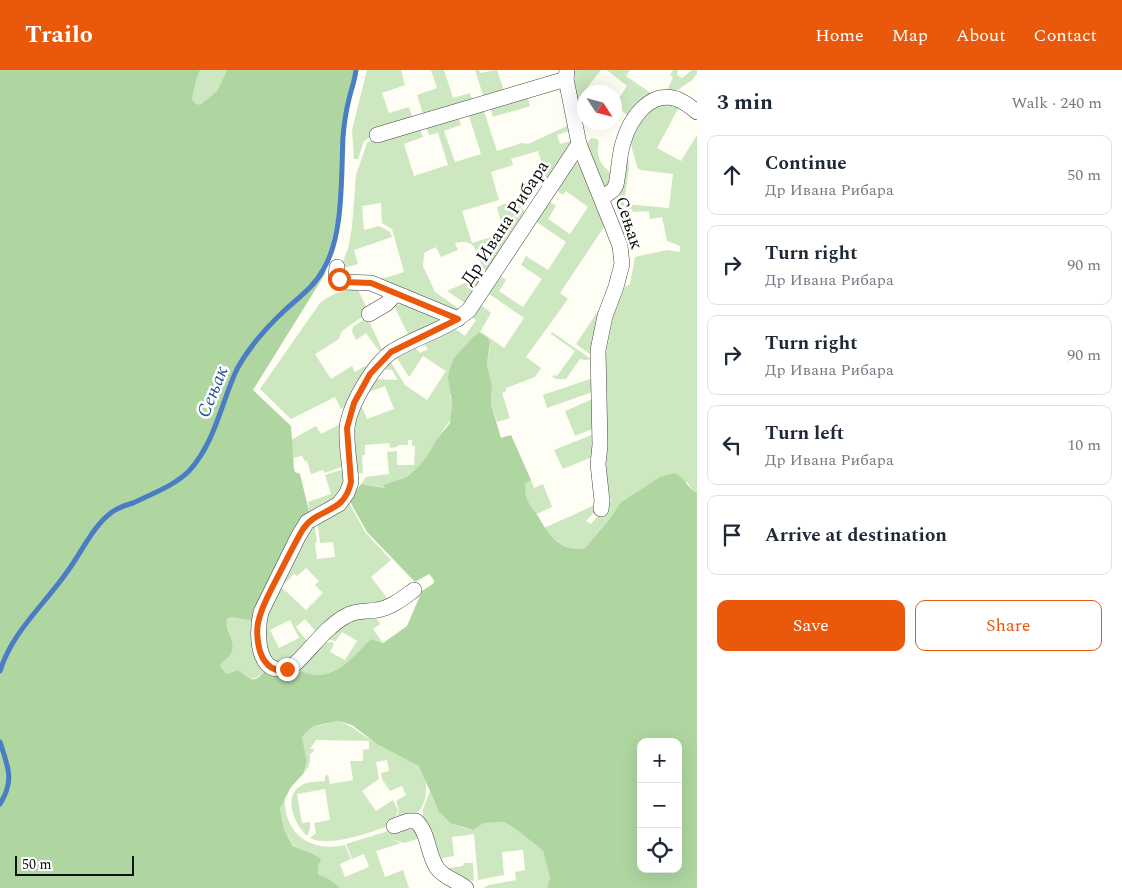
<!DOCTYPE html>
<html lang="en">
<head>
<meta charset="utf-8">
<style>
  body { margin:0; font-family:Spectral,serif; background:#f6f6f7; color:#1f2937 }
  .controls { position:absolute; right:15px; bottom:15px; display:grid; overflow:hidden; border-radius:10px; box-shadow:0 5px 20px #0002 }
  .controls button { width:45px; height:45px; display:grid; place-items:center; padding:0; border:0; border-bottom:1px solid #e0e1e3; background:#fff; color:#1f2937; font:25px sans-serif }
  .compass { position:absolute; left:577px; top:15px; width:45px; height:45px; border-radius:50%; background:#fff; box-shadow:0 5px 20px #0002; rotate:126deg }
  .scale { position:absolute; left:15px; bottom:12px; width:119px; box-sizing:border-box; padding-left:5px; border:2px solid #101010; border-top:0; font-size:14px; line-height:18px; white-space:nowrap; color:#101010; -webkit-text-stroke:4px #fff; paint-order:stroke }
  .stop { position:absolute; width:15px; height:15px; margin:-11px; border:4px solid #ea580c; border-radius:50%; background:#fff }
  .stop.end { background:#ea580c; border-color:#fff; box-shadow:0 1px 5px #0008 }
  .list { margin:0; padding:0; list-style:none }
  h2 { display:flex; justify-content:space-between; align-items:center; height:65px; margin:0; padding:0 20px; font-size:21px }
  h2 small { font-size:16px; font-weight:400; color:#747a83 }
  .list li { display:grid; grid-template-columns:32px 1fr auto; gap:15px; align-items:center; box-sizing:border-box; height:80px; margin:0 10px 10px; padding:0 10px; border:1px solid #e0e1e3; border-radius:10px }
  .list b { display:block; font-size:19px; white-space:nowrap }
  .list p { margin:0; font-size:16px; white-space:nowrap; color:#747a83 }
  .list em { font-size:16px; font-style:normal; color:#747a83 }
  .actions { display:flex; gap:10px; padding:15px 20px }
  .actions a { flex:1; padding:11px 0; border:1px solid #ea580c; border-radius:10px; text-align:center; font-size:18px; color:#ea580c }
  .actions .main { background:#ea580c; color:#fff }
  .icon { flex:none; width:28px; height:28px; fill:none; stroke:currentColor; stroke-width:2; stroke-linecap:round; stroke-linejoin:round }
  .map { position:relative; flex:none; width:697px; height:818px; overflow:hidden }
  header { display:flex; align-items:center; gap:30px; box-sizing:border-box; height:70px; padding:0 25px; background:#ea580c; color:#fff }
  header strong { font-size:24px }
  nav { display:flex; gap:28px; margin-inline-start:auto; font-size:18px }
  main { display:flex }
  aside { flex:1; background:#fff }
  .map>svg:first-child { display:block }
  .green { fill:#cde7c0; fill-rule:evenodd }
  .forest { fill:#afd6a1; fill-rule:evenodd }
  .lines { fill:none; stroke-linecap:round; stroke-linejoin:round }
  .stream { stroke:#4a7dc3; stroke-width:5 }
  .street-casing { stroke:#434343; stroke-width:16 }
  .street { stroke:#fff; stroke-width:15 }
  .route { stroke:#ea580c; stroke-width:6 }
  .labels { text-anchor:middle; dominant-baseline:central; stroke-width:5; stroke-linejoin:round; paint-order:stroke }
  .street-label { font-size:18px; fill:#101010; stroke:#fff }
  .water-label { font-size:19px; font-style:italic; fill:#235199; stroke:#fff }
</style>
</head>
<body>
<header>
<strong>Trailo</strong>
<nav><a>Home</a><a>Map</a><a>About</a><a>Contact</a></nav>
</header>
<main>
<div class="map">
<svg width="697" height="818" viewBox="0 0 697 818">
  <rect width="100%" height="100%" fill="#fefef5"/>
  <!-- green -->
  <g class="green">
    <polygon points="200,0 227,0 217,21 200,35 195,33 192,29 196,11"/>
    <polygon points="367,0 401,0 405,15 382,23 389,43 409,37 413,49 376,64 364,71 358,89 354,89 352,60"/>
    <polygon points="431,0 444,0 453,28 470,23 473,32 424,47 417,25 437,18"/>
    <polygon points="475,0 479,0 480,3 497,0 504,21 484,28"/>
    <polygon points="575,0 601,0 586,19 590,22 584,22 584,41 580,47 574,17"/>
    <polygon points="607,0 630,0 626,6 652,24 629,47 615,34 627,16"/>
    <polygon points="673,0 678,0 677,5 682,8 692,0 697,0 697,4 692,10 675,22 667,21 673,7 670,5"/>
    <path d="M527,25l3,11c-12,5 -24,6 -37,11l-3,-11z"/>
    <path d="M662,33l17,4 -22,41 24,13 16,-26v358l-4,-2 -6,-9 -67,21 -11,17 -24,28c-18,4 -30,-7 -41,-20l51,-23 2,4 -11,12 5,3 20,-23 -6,-29 2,-29 -1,-90 7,-36 12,-30 5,-3 5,-27 32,-7 13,2v-6l-13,-5 -5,-24 -12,2 -1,-8 -16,1 -1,-3 -8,2 4,29 -1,7 -1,-2 -9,-37 11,-53 1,13 -5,36 45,4 4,-34 -33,-4 -3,-3c-1,-8 -5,-15 -6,-23 -2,-17 18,-34 31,-41z"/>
    <path d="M483,38l14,43 25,-8 6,1 39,-18 2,5 -12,4 3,9 11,-3 -1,5 -23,35 -9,-30 -27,8 2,6 -22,7 8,28 -37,11 10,32 32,-10 -7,-26 20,-8 8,14 -38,58c-14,-10 -4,-34 -32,-28l3,7 -17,7 -5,-10 -12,6 -1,13 12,26 26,18 -14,-1 -69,-29 26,-8 -12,-43 -10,-6 -1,-20 -19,3 2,24 15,-4 11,6 2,5 -38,13 4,14 -18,5 8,-20 4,-22 4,-52 11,-32 9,-6 44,-8 3,8 -19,7 10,32 34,-11 -10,-32 -9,2 -3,-8 32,-11 3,9 -17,6 11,31 26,-8 -13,-41z"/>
    <path d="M591,68l6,1 2,3c-4,14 2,25 14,32l-5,11 -3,1 -3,-3 -16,-38z"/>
    <polygon points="574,93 578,93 596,131 604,157 560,223 568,229 526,287 541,298 535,307 506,318 506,321 502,323 510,348 497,352 491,334 492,315 487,294 490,276 487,267 483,263 504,278 524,248 488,223 499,205 506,210 499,221 523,237 542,209 521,195 526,186 548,200 566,172 535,151 549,131 556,136 548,149 570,164 588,137 566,121 563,125 556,120"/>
    <polygon points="476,208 481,211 465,233 447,221"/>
    <path d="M357,218l12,24 -27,19 -3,8 -24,15 16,25 21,-13 3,6 10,-6 3,3 -20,36 -7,4 -6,-12 -44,22 -31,-30 60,-86c12,-9 22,-13 37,-15z"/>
    <polygon points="401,234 412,237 435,247 437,250 436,253 409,266 394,236"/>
    <polygon points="481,235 491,243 480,262 474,266 450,326 452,333 451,349 436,370 429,383 419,396 407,407 384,415 387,418 361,414 366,407 389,404 387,382 397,381 397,395 414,395 415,376 412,376 412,370 408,370 408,375 399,375 397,377 390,378 389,373 365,375 365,385 362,385 363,403 356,403 351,373 360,333 367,349 394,339 385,316 361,325 372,309 398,310 392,300 380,299 389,289 405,315 427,330 446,301 423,286 409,307 395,285 414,276 420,283 428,279 422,272 454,258 465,266 476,250 472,247"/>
    <polygon points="600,238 590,284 576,274"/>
    <polygon points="367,247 382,279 379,281 366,263 356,270 352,261 353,257"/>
    <polygon points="552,262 591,289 586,290 580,289 566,309 557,309 552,307 554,305 557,306 575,281 551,264"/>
    <polygon points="593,308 595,321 547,338 543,325"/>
    <polygon points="595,328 595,358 575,366 565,341"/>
    <polygon points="344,352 347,395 325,403 323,400 311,404 307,391 305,391 302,386 292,388 291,370 316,356 321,364"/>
    <polygon points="594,364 592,387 563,399 554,380"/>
    <polygon points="347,398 344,422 310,445 308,432 331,424 325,405"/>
    <polygon points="531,410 534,418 543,414 552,437 537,444 525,428 525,414"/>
    <path d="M348,431l17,31 26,28 -20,17 20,26 -75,29 -11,-13 -9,8 14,18 -21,19 -18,-3 -10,-36 17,-41 28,26 17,-17 -8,-8 4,-4 -13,-13 -9,8 -3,-2 -11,11 -4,-3 35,-60 3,20 -2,1 2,16 18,-2 -2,-15 -13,1 -3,-23zM290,550l9,18 -20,10 -9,-18z"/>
    <path d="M385,541l-8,8 3,5 -7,5 10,14 -12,-4c-15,14 -32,37 -55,36 -8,0 -16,-4 -24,-5l28,-27 12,-1 2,2 -4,8 15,8 12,-19 -15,-9 -7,10 -2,-2h-11l23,-21z"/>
    <polygon points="230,547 255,551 264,602 256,608 249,609 238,600 227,604 220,596 231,582 232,576 226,552"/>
    <path d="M339,651c16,6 25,16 39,23 10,6 34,14 41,22 11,12 10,43 -7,50 -5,2 -11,2 -16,3l3,-9 -3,-9 10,-6 -4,-9 -12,5 -8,-12 -1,-6 8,-2 -2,-11 -11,2 3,17 -17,12 14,20 17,-11 5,10 -3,9 -8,1v4l4,1c-19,7 -63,23 -81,13l6,-5 -2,-10 16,-3 -5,-31 -28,5 5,29 8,-1v7l-3,7c-13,-12 -25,-40 -5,-51 6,-4 16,-3 23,-4v-5l3,-1 2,9 23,-4 -3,-19h13v-11l6,-1v-8l-53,-1 -6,9h4v2l-4,3c0,9 0,12 -7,20l4,-13 -5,-24 10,-10z"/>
    <path d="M430,721c11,27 14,32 43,39l11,-7 20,-1 12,7 27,22 7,27 -3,10h-64l6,-3 27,-5 -1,-8 10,-2 -2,-20 -21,2 2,23 -26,5 -4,-46 -22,3 2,19 -12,2 2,13 -21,-51v-11z"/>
    <path d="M285,728c-2,36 27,55 60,47l6,14 -11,5 5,13 24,-10 -5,-13 -12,5 -6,-15 65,-20 9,14 -15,5 -15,-4 11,4 -25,8 9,26 18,-7 6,18h-68l-12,-9 -11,-5v-8l-7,-13 -17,-7 -10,-17 -4,-21z"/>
    <polygon points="464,793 473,793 474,811 457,807 450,802 449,798 463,796"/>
  </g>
  <!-- forest -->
  <path class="forest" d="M0,0h200l-4,11 -4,18 3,4 5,2 17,-14 10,-21h129l-10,46 -3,54 -6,46 -12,58 -72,116 38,36 3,43 1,3 5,2 10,41 -55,106 -25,-4 -3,3c-3,10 10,22 4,33 -3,5 -8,8 -11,13l7,8 11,-4c10,7 14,16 26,2 12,4 19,-3 30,-2 8,1 15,5 23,5 23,0 39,-22 54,-36l12,4 24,-17 15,-35 12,-8v-3l-5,-6 -14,8 -48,-50 -18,-32 12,-16 24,4 -2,-3 24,-8 12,-11 10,-13 7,-13 14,-17 2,-20 -4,-26 2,-9 4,-10 20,-22 6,-4 7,5 3,5 -3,22 5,21 -1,19 10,34 10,-3 20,45 -6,4c0,18 4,18 13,32 10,18 23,37 47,32l24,-28 11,-17 40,-26 15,-4c10,5 13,16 22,20v395h-150l3,-10 -7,-27 -27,-22 -12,-7 -20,1 -11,7 -23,-7 -11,-11 -20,-46 -42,-22 -25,-19 -13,-4 -16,3 -11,3 -10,10 5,24 -4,13 -12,13 -11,21 4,21 9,17 18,7 10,6 -3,7v8l11,5 12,9h-341zM641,672h37v127h-37z"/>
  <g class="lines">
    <!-- stream -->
    <g class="stream">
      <path d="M0,601c12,-39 44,-66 67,-99 15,-20 25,-45 45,-60 6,-4 14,-7 21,-9 18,-9 41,-17 56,-32 26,-28 32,-68 48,-102 12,-22 29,-41 47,-58 14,-13 30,-24 39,-41 21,-34 18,-95 20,-133 1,-13 3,-26 6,-38 2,-9 6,-19 7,-29"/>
      <path d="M0,672c8,25 15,38 0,62"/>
    </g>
    <defs>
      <g id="street">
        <polyline points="567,0 566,9 579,74 613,158 620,176 622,194 616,217 605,246 598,280 600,375 598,394 602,431 601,439"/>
        <polyline points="377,65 566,9"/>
        <path d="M602,128l11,-8 3,-5c3,-14 3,-29 7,-42 7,-24 26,-53 54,-44 8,3 14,8 20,13"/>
        <polyline points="337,197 336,206 344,212 371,213 458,249"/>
        <polyline points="369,244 386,234 396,224"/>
        <path d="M414,520c-11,8 -23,18 -37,20 -11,2 -21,0 -31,6 -18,9 -36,34 -51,48 -37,21 -40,-28 -34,-52l37,-75 9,-15 32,-18 8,-11 4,-11c-1,-18 -5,-36 -4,-54 2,-22 27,-65 46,-77 25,-15 54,-22 76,-41l110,-166"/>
        <path d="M394,756l14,-5h8c13,12 11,32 21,47 7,10 19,12 29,20"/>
      </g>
    </defs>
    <!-- street casing -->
    <use href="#street" class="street-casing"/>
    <!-- street -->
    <use href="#street" class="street"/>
  </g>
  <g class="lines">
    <!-- route -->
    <path class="route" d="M287,599c-9,3 -17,0 -23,-9 -6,-9 -8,-26 -6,-37 3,-16 11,-29 18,-43 9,-17 17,-34 27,-51 15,-22 41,-14 48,-47l-4,-54 7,-25 16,-29 21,-22 67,-33 -87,-36 -27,-1 -5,-3"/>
  </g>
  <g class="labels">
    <!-- street labels -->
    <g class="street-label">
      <text transform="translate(505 153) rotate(-57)">Др Ивана Рибара</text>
      <text transform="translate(629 153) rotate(72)">Сењак</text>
    </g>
    <!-- water labels -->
    <g class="water-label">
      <text transform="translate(213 322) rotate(-68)">Сењак</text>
    </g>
  </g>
</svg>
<div class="controls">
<button>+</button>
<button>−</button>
<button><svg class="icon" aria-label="locate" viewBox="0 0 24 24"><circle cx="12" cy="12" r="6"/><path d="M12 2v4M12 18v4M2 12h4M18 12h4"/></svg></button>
</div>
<svg class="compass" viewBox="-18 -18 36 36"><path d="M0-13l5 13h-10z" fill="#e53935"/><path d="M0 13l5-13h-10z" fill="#747a83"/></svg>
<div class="scale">50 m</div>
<div class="stop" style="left:339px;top:209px"></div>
<div class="stop end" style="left:287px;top:599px"></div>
</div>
<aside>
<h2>3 min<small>Walk · 240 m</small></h2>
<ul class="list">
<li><svg class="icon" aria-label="ahead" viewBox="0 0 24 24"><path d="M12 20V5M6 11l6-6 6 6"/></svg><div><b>Continue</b><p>Др Ивана Рибара</p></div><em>50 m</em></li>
<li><svg class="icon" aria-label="right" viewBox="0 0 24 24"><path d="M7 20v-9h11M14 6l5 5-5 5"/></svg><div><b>Turn right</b><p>Др Ивана Рибара</p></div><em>90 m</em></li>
<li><svg class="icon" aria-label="right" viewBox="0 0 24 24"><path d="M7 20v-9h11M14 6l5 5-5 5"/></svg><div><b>Turn right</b><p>Др Ивана Рибара</p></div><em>90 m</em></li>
<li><svg class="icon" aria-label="left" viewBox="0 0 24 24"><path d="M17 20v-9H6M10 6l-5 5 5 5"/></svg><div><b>Turn left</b><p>Др Ивана Рибара</p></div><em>10 m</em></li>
<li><svg class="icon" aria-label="arrive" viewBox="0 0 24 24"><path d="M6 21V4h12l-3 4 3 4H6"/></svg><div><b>Arrive at destination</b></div></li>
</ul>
<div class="actions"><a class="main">Save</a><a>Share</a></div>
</aside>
</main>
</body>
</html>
